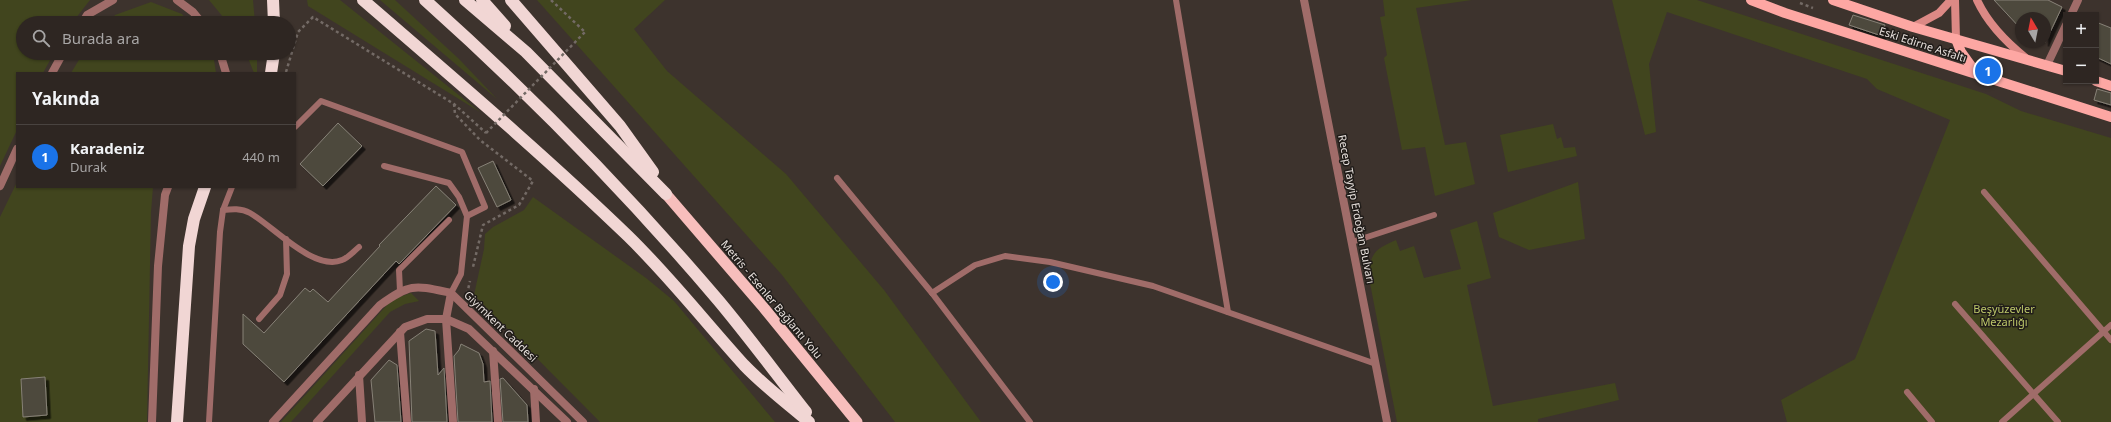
<!DOCTYPE html>
<html lang="tr">
<head>
<meta charset="utf-8">
<style>
  body { margin:0; font-family:"Noto Sans",sans-serif; background:#362e2a; color:#f1f3f6 }
  .controls { position:absolute; right:12px; top:12px; display:grid; overflow:hidden; border-radius:0px; box-shadow:0 1px 3px #0004 }
  .controls button { width:36px; height:36px; display:grid; place-items:center; padding:0; border:0; border-bottom:1px solid #494340; background:#2e2622; color:#f1f3f6; font:20px sans-serif }
  .compass { position:absolute; left:2015px; top:12px; width:36px; height:36px; border-radius:50%; background:#2e2622; box-shadow:0 1px 3px #0004; rotate:350deg }
  .you { position:absolute; left:1053px; top:282px; width:14px; height:14px; margin:-10px; border:3px solid #fff; border-radius:50%; background:#1a73e8; box-shadow:0 0 0 6px #1a73e833 }
  .badge { display:grid; place-items:center; width:26px; height:26px; border-radius:50%; background:#1a73e8; color:#fff; font-size:13px; font-weight:700 }
  .pin { position:absolute; translate:-50% -50%; border:2px solid #fff; box-shadow:0 1px 4px #0006 }
  .list { margin:0; padding:0; list-style:none }
  h2 { display:flex; justify-content:space-between; align-items:center; height:52px; margin:0; padding:0 16px; font-size:17px }
  h2 small { font-size:13px; font-weight:400; color:#a7a5a5 }
  .list li { display:grid; grid-template-columns:26px 1fr auto; gap:12px; align-items:center; box-sizing:border-box; height:64px; padding:0 16px; border-top:1px solid #494340 }
  .list b { display:block; font-size:15px; white-space:nowrap }
  .list p { margin:0; font-size:13px; white-space:nowrap; color:#a7a5a5 }
  .list em { font-size:13px; font-style:normal; color:#a7a5a5 }
  .icon { flex:none; width:22px; height:22px; fill:none; stroke:currentColor; stroke-width:2; stroke-linecap:round; stroke-linejoin:round }
  .map { position:relative; flex:none; width:2111px; height:422px; overflow:hidden }
  .search { position:absolute; background:#2e2622; box-shadow:0 1px 3px #0004; left:16px; top:16px; width:280px; height:44px; display:flex; align-items:center; gap:10px; box-sizing:border-box; padding:0 14px; border-radius:22px; color:#a7a5a5; font-size:15px }
  .panel { position:absolute; background:#2e2622; box-shadow:0 1px 3px #0004; left:16px; top:72px; width:280px; height:116px; border-radius:0px }
  .map>svg:first-child { display:block }
  .green { fill:#41451e }
  .building { fill:#4d483e; stroke:#878277; filter:url(#shadow) }
  .lines { fill:none; stroke-linecap:round; stroke-linejoin:round }
  .path { stroke:#736a65; stroke-width:2.5; stroke-dasharray:3 3; stroke-linecap:butt }
  .service { stroke:#a06c69; stroke-width:6 }
  .pedestrian { stroke:#a06c69; stroke-width:8 }
  .minor { stroke:#a06c69; stroke-width:8 }
  .tertiary { stroke:#a06c69; stroke-width:8 }
  .secondary { stroke:#dc8985; stroke-width:8 }
  .primary { stroke:#fda7a3; stroke-width:10 }
  .trunk { stroke:#f7bebc; stroke-width:11 }
  .motorway { stroke:#f1d6d4; stroke-width:12 }
  .path-bridge { stroke:#736a65; stroke-width:2.5; stroke-dasharray:3 3; stroke-linecap:butt }
  .labels { text-anchor:middle; dominant-baseline:central; stroke-width:3; stroke-linejoin:round; paint-order:stroke }
  .street-label { font-size:11px; fill:#e6dfdb; stroke:#201c19 }
  .park-label { font-size:11px; fill:#bcc769; stroke:#201c19 }
</style>
</head>
<body>
<div class="map">
<svg width="2111" height="422" viewBox="0 0 2111 422">
  <defs>
    <filter id="shadow"><feDropShadow dx="3.5" dy="3.5" stdDeviation="0" flood-color="#0009"/></filter>
  </defs>
  <rect width="100%" height="100%" fill="#3d332d"/>
  <!-- green -->
  <g class="green">
    <polygon points="0,0 90,0 72,23 23,23 23,53 54,53 43,73 17,73 17,130 0,166"/>
    <polygon points="209,0 253,0 255,23 228,23"/>
    <polygon points="307,0 340,0 480,112 308,6"/>
    <polygon points="380,0 395,0 459,59 497,99"/>
    <polygon points="537,0 665,0 634,29 667,71 786,174 884,290 981,422 895,422 782,275"/>
    <polygon points="1383,0 1472,0 1416,8 1445,145 1466,142 1475,184 1435,196 1425,147 1402,150 1384,58 1387,55 1380,17 1385,16"/>
    <polygon points="1612,0 1697,0 1986,94 2021,111 2111,138 2111,422 1787,422 1781,400 1855,359 1950,120 1877,89 1867,79 1667,12 1649,64 1656,132 1645,135"/>
    <polygon points="151,2 182,14 189,23 108,23 115,15"/>
    <polygon points="83,53 213,53 216,73 71,73"/>
    <polygon points="246,53 257,53 257,73 254,73"/>
    <polygon points="1553,124 1557,139 1561,137 1564,148 1575,147 1577,156 1508,172 1500,135"/>
    <polygon points="17,182 17,187 153,187 151,212 147,422 0,422 0,217"/>
    <polygon points="1578,182 1585,239 1529,250 1499,237 1493,213"/>
    <polygon points="533,197 646,278 674,301 775,422 600,422 474,295 484,249 485,234 493,227 524,210"/>
    <path d="M1477,221l14,57 -24,7 26,121 122,-23 4,17 -81,19v3h-141l-29,-149c4,-22 8,-24 28,-33l4,11 14,-5 10,32 37,-9 -11,-39z"/>
    <polygon points="411,293 419,301 405,304 390,312 291,422 281,422 387,305 399,297"/>
  </g>
  <!-- building -->
  <g class="building">
    <polygon points="1994,0 2048,0 2062,7 2045,43 2045,18 2021,18 2021,29"/>
    <polygon points="1853,15 1885,25 1882,36 1849,25"/>
    <polygon points="2096,22 2111,28 2111,64 2096,57"/>
    <polygon points="2097,89 2111,93 2111,105 2094,100"/>
    <polygon points="338,123 362,146 323,186 300,164"/>
    <polygon points="493,161 511,200 497,207 478,168"/>
    <polygon points="436,186 456,205 399,264 396,261 284,382 243,344 243,314 264,333 305,288 310,292 313,289 328,302 380,246 379,245"/>
    <polygon points="426,329 435,331 438,375 444,368 447,422 412,422 409,341"/>
    <polygon points="461,344 479,353 483,364 484,382 490,381 492,422 458,422 454,356 459,350"/>
    <polygon points="389,360 397,365 401,422 375,422 371,380"/>
    <polygon points="45,377 47,415 23,417 21,379"/>
    <polygon points="503,378 527,405 528,422 503,422 500,379"/>
  </g>
  <g class="lines">
    <!-- path -->
    <g class="path">
      <polyline points="551,0 585,32"/>
      <polyline points="1800,3 1813,8"/>
      <polyline points="286,72 298,32 313,17 454,104 486,133"/>
      <polyline points="454,104 455,114 480,140 533,181 519,205 483,225 473,267"/>
      <polyline points="467,294 470,281"/>
    </g>
    <!-- service -->
    <g class="service">
      <polyline points="1176,0 1228,312"/>
      <polyline points="295,127 321,101 462,152 485,207 467,216"/>
      <polyline points="384,166 449,183 459,197 467,216 461,274 451,293"/>
      <polyline points="837,178 932,293 1030,422"/>
      <polyline points="1984,192 2111,340"/>
      <path d="M223,210c9,-1 18,-2 27,3 22,12 64,59 92,47 6,-2 12,-9 17,-13"/>
      <polyline points="1352,242 1434,215"/>
      <polyline points="400,291 399,270 449,220"/>
      <polyline points="932,293 975,265 1005,256 1050,262 1153,286 1376,364"/>
      <polyline points="1955,304 2058,422"/>
      <polyline points="259,319 280,295 287,274 286,239"/>
      <polyline points="1907,392 1932,422"/>
      <polyline points="209,422 220,232 223,210 232,187"/>
      <polyline points="2002,422 2111,325"/>
    </g>
    <!-- pedestrian -->
    <g class="pedestrian">
      <polyline points="400,332 407,422"/>
      <polyline points="493,351 498,422"/>
    </g>
    <!-- minor -->
    <g class="minor">
      <polyline points="177,0 193,12 202,23"/>
      <polyline points="2071,15 2078,0"/>
      <polyline points="82,23 87,15 113,0"/>
      <polyline points="220,53 226,73"/>
      <polyline points="2047,65 2066,25"/>
      <polyline points="52,73 63,53"/>
      <polyline points="0,186 17,149"/>
      <polyline points="451,293 446,319 453,422"/>
      <polyline points="359,375 362,422"/>
      <polyline points="534,389 536,422"/>
      <polyline points="152,422 158,266 165,195 168,187"/>
    </g>
    <!-- tertiary -->
    <g class="tertiary">
      <polyline points="1304,0 1387,422"/>
      <path d="M273,422l107,-117c31,-22 34,-20 71,-12l132,129"/>
      <polyline points="317,422 405,327 427,319 446,319 469,329 567,422"/>
    </g>
    <!-- secondary -->
    <g class="secondary">
      <polyline points="1955,0 1956,39"/>
      <path d="M1977,0c11,24 29,42 49,58"/>
      <polyline points="1913,27 1939,13 1951,0"/>
    </g>
    <!-- primary -->
    <g class="primary">
      <polyline points="1751,0 1785,13 2111,117"/>
      <polyline points="1833,0 1913,27 2066,71"/>
      <polyline points="1956,39 1961,52 1976,73"/>
      <polyline points="2096,81 2111,86"/>
    </g>
    <!-- trunk -->
    <polyline class="trunk" points="666,194 764,308 857,422"/>
    <!-- motorway -->
    <g class="motorway">
      <polyline points="273,0 274,23"/>
      <path d="M363,0c89,77 180,154 265,236 42,41 77,86 116,129 20,21 43,38 65,57"/>
      <path d="M425,0c104,93 202,193 293,300 31,37 59,75 88,112"/>
      <polyline points="465,0 526,52 666,194"/>
      <polyline points="482,0 505,26"/>
      <polyline points="511,0 620,126 653,172"/>
      <polyline points="271,73 274,53"/>
      <polyline points="177,422 189,246 194,219 205,187"/>
    </g>
    <!-- path-bridge -->
    <polyline class="path-bridge" points="486,133 585,32"/>
  </g>
  <g class="labels">
    <!-- street labels -->
    <g class="street-label">
      <text transform="translate(1923 44) rotate(18)">Eski Edirne Asfaltı</text>
      <text transform="translate(1357 209) rotate(79)">Recep Tayyip Erdoğan Bulvarı</text>
      <text transform="translate(772 299) rotate(50)">Metris - Esenler Bağlantı Yolu</text>
      <text transform="translate(501 326) rotate(44)">Giyimkent Caddesi</text>
    </g>
    <!-- park labels -->
    <g class="park-label">
      <text x="2004" y="308">Beşyüzevler<tspan x="2004" dy="13">Mezarlığı</tspan></text>
    </g>
  </g>
</svg>
<div class="controls">
<button>+</button>
<button>−</button>
</div>
<svg class="compass" viewBox="-18 -18 36 36"><path d="M0-13l5 13h-10z" fill="#e53935"/><path d="M0 13l5-13h-10z" fill="#a7a5a5"/></svg>
<div class="you"></div>
<div class="pin badge" style="left:1988px;top:71px">1</div>
<div class="search"><svg class="icon" aria-label="search" viewBox="0 0 24 24"><circle cx="10" cy="10" r="6"/><path d="M15 15l6 6"/></svg>Burada ara</div>
<section class="panel">
<h2>Yakında<small></small></h2>
<ul class="list">
<li><span class="badge">1</span><div><b>Karadeniz</b><p>Durak</p></div><em>440 m</em></li>
</ul>
</section>
</div>
</body>
</html>
